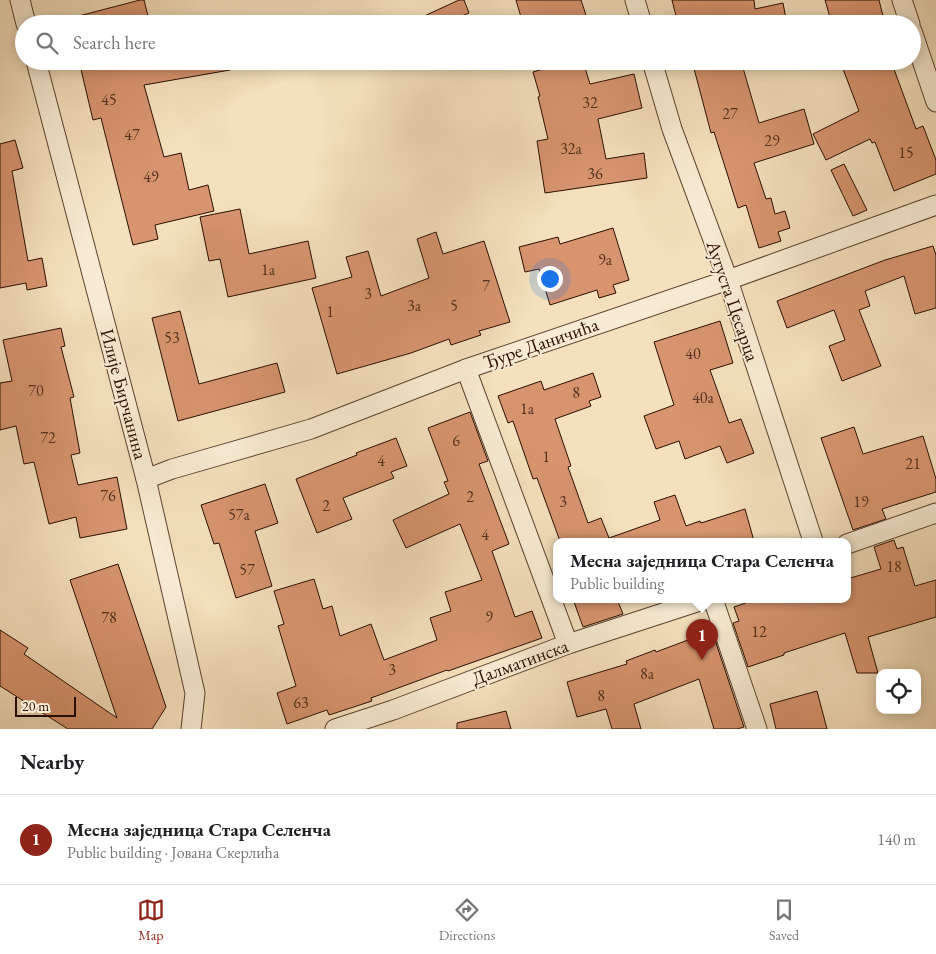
<!DOCTYPE html>
<html lang="en">
<head>
<meta charset="utf-8">
<style>
  body { margin:0; font-family:"EB Garamond",serif; background:#f2f2f2; color:#202124 }
  .controls { position:absolute; right:15px; bottom:15px; display:grid; overflow:hidden; border-radius:10px; box-shadow:0 2px 12px #0003 }
  .controls button { width:45px; height:45px; display:grid; place-items:center; padding:0; border:0; border-bottom:1px solid #e0e0e0; background:#fff; color:#202124; font:25px sans-serif }
  .scale { position:absolute; left:15px; bottom:12px; width:61px; box-sizing:border-box; padding-left:5px; border:2px solid #2a0e00; border-top:0; font-size:14px; line-height:18px; white-space:nowrap; color:#2a0e00; -webkit-text-stroke:4px #f8ebd3; paint-order:stroke }
  .you { position:absolute; left:549px; top:278px; width:18px; height:18px; margin:-12px; border:4px solid #fff; border-radius:50%; background:#1a73e8; box-shadow:0 0 0 8px #1a73e833 }
  .badge { display:grid; place-items:center; width:32px; height:32px; border-radius:50%; background:#8f2418; color:#fff; font-size:16px; font-weight:700 }
  .pin { position:absolute; translate:-50% -41px; filter:drop-shadow(0 1px 2px #0008) }
  .pin::after { content:''; position:absolute; top:26px; width:18px; height:15px; background:inherit; clip-path:polygon(0 0,100% 0,50% 100%) }
  .popup { position:absolute; left:553px; top:538px; width:298px; height:65px; box-sizing:border-box; display:grid; place-content:center; border-radius:10px; background:#fff; filter:drop-shadow(0 1px 4px #0005); font-size:16px; white-space:nowrap; color:#757577 }
  .popup b { font-size:19px; color:#202124 }
  .popup::after { content:''; position:absolute; left:50%; top:100%; margin-left:-10px; border:10px solid transparent; border-top-color:#fff }
  .list { margin:0; padding:0; list-style:none }
  h2 { display:flex; justify-content:space-between; align-items:center; height:65px; margin:0; padding:0 20px; font-size:21px }
  h2 small { font-size:16px; font-weight:400; color:#757577 }
  .list li { display:grid; grid-template-columns:32px 1fr auto; gap:15px; align-items:center; box-sizing:border-box; height:90px; padding:0 20px; border-top:1px solid #e0e0e0 }
  .list b { display:block; font-size:19px; white-space:nowrap }
  .list p { margin:0; font-size:16px; white-space:nowrap; color:#757577 }
  .list em { font-size:16px; font-style:normal; color:#757577 }
  .icon { flex:none; width:28px; height:28px; fill:none; stroke:currentColor; stroke-width:2; stroke-linecap:round; stroke-linejoin:round }
  .map { position:relative; flex:none; width:936px; height:729px; overflow:hidden }
  .search { position:absolute; background:#fff; box-shadow:0 2px 12px #0003; left:15px; right:15px; top:15px; height:55px; display:flex; align-items:center; gap:12px; box-sizing:border-box; padding:0 18px; border-radius:28px; color:#757577; font-size:19px }
  .sheet { height:155px; background:#fff }
  nav { display:flex; justify-content:space-around; align-items:center; box-sizing:border-box; height:70px; border-top:1px solid #e0e0e0; background:#fff; font-size:14px; color:#757577 }
  nav a { display:grid; justify-items:center; gap:2px }
  nav .on { color:#8f2418 }
  .map>svg:first-child { display:block }
  .building { fill:#d7946f; stroke:#2a0e00 }
  .lines { fill:none; stroke-linecap:round; stroke-linejoin:round }
  .minor-casing { stroke:#5c422f; stroke-width:21 }
  .minor { stroke:#f8ebd3; stroke-width:19 }
  .labels { text-anchor:middle; dominant-baseline:central; stroke-width:4; stroke-linejoin:round; paint-order:stroke }
  .number-label { font-size:16px; fill:#55301c }
  .street-label { font-size:19px; fill:#2a0e00; stroke:#f8ebd3 }
</style>
</head>
<body>
<div class="map">
<svg width="936" height="729" viewBox="0 0 936 729">
  <rect width="100%" height="100%" fill="#f4e0bc"/>
  <filter id="stains"><feTurbulence type="fractalNoise" baseFrequency=".004" numOctaves="4"/><feColorMatrix values="0 0 0 0 .2 0 0 0 0 .09 0 0 0 0 .02 0 0 0 .5 -.17"/></filter>
  <radialGradient id="worn" r=".72"><stop offset=".6" stop-color="#630" stop-opacity="0"/><stop offset="1" stop-color="#630" stop-opacity=".3"/></radialGradient>
  <!-- building -->
  <g class="building">
    <polygon points="140,0 144,0 150,24 71,24 71,18"/>
    <polygon points="459,0 464,0 469,13 443,24 422,24 420,18"/>
    <polygon points="516,0 581,0 589,24 523,24"/>
    <polygon points="672,0 754,0 755,9 783,3 787,24 678,24"/>
    <polygon points="825,0 879,0 885,24 832,24"/>
    <polygon points="79,61 230,61 230,70 144,85 164,157 181,153 189,190 208,185 214,211 155,225 158,239 133,245 101,118 93,120"/>
    <polygon points="570,61 583,61 590,84 634,74 642,108 598,119 606,159 644,153 647,178 545,193 537,141 548,139 538,97 540,96 533,72"/>
    <polygon points="692,61 741,61 759,123 804,109 814,144 754,163 766,199 771,198 775,214 785,211 790,228 778,232 781,241 759,248 746,205 738,208 714,132 711,133"/>
    <polygon points="840,61 891,61 916,129 923,126 936,160 936,174 894,191 875,142 872,143 870,139 826,160 813,134 859,111"/>
    <polygon points="15,140 23,168 12,171 28,261 42,258 47,286 27,290 26,283 0,288 0,144"/>
    <polygon points="844,164 867,210 853,216 831,170"/>
    <polygon points="240,209 249,254 308,241 316,278 228,297 220,259 209,261 200,217"/>
    <polygon points="613,228 629,280 613,285 616,293 599,298 597,290 550,305 539,269 525,272 519,247 558,237 560,244"/>
    <polygon points="436,232 443,254 484,241 510,322 479,331 481,335 451,345 449,339 411,353 337,374 312,288 352,277 346,257 368,251 381,296 429,278 417,239"/>
    <polygon points="933,246 936,255 936,308 915,314 904,276 865,291 870,306 859,310 881,366 842,381 829,346 845,340 834,310 787,328 777,301 885,260"/>
    <polygon points="180,311 199,384 277,363 285,392 178,421 152,318"/>
    <polygon points="720,321 733,363 710,370 729,423 741,419 754,453 727,463 720,446 685,459 679,441 656,449 644,416 674,405 654,342"/>
    <polygon points="61,328 65,346 61,347 74,397 70,398 80,453 71,455 78,485 117,477 127,529 80,538 76,517 49,524 34,462 24,464 16,426 0,430 0,383 12,381 3,340"/>
    <polygon points="593,373 601,397 589,401 591,406 555,419 571,466 568,467 588,523 601,518 609,538 660,520 654,502 675,495 686,526 700,521 701,523 745,509 754,541 560,541 537,478 533,479 513,421 508,423 498,396 541,381 544,390"/>
    <polygon points="470,412 488,461 479,464 509,544 492,551 515,617 532,611 542,638 448,671 447,670 371,698 372,701 329,715 327,710 287,724 277,693 296,686 278,626 284,624 274,591 314,579 323,609 332,606 340,636 371,624 384,660 437,640 430,618 451,611 445,592 482,580 460,524 406,548 393,520 449,494 444,482 448,481 428,428"/>
    <polygon points="854,427 863,454 923,436 936,479 936,492 882,509 886,519 853,530 821,438"/>
    <polygon points="396,438 407,466 391,472 394,478 343,498 352,519 317,533 296,479 357,455 356,453"/>
    <polygon points="265,484 278,523 255,531 272,586 236,598 219,543 214,544 201,505"/>
    <polygon points="894,540 897,549 903,547 915,586 936,580 936,617 868,637 878,673 857,673 845,633 784,653 784,655 748,667 733,623 739,621 734,607 757,599 847,599 847,579 881,569 874,547"/>
    <polygon points="118,564 166,707 152,729 68,729 0,686 0,630 28,648 24,654 117,718 70,580"/>
    <polygon points="573,599 617,599 623,614 583,627"/>
    <polygon points="712,631 744,727 737,729 714,729 699,679 634,704 641,729 612,729 606,709 577,717 567,682 627,664 626,661 655,650 656,652"/>
    <polygon points="817,691 827,729 776,729 770,704"/>
    <polygon points="506,711 511,729 457,729 457,723"/>
  </g>
  <g class="lines">
    <defs>
      <g id="minor">
        <polyline points="20,0 26,24"/>
        <polyline points="635,0 642,24"/>
        <polyline points="902,0 910,24"/>
        <polyline points="912,31 936,102"/>
        <polyline points="36,61 146,479 195,693 191,729"/>
        <polyline points="652,61 672,129 728,280 813,541"/>
        <polyline points="466,369 568,644"/>
        <polyline points="146,479 172,469 311,429 466,369 728,280 936,205"/>
        <polyline points="847,544 936,513"/>
        <polyline points="713,599 757,729"/>
        <polyline points="335,729 393,710 568,644 706,599"/>
      </g>
    </defs>
    <!-- minor casing -->
    <use href="#minor" class="minor-casing"/>
    <!-- minor -->
    <use href="#minor" class="minor"/>
  </g>
  <g class="labels">
    <!-- number labels -->
    <g class="number-label">
      <text x="109" y="99">45</text>
      <text x="590" y="102">32</text>
      <text x="730" y="113">27</text>
      <text x="132" y="134">47</text>
      <text x="772" y="140">29</text>
      <text x="571" y="148">32a</text>
      <text x="906" y="152">15</text>
      <text x="595" y="173">36</text>
      <text x="151" y="176">49</text>
      <text x="605" y="259">9a</text>
      <text x="268" y="269">1a</text>
      <text x="486" y="285">7</text>
      <text x="368" y="293">3</text>
      <text x="414" y="305">3a</text>
      <text x="454" y="305">5</text>
      <text x="330" y="311">1</text>
      <text x="172" y="337">53</text>
      <text x="693" y="353">40</text>
      <text x="36" y="390">70</text>
      <text x="576" y="392">8</text>
      <text x="703" y="397">40a</text>
      <text x="527" y="408">1a</text>
      <text x="48" y="437">72</text>
      <text x="456" y="440">6</text>
      <text x="546" y="456">1</text>
      <text x="381" y="460">4</text>
      <text x="913" y="463">21</text>
      <text x="108" y="495">76</text>
      <text x="470" y="496">2</text>
      <text x="563" y="501">3</text>
      <text x="861" y="501">19</text>
      <text x="326" y="505">2</text>
      <text x="239" y="514">57a</text>
      <text x="485" y="534">4</text>
      <text x="894" y="566">18</text>
      <text x="247" y="569">57</text>
      <text x="489" y="616">9</text>
      <text x="109" y="617">78</text>
      <text x="759" y="631">12</text>
      <text x="392" y="669">3</text>
      <text x="647" y="673">8a</text>
      <text x="601" y="695">8</text>
      <text x="301" y="702">63</text>
    </g>
    <!-- street labels -->
    <g class="street-label">
      <text transform="translate(733 301) rotate(71)">Аугуста Цесарца</text>
      <text transform="translate(541 343) rotate(-19)">Ђуре Даничића</text>
      <text transform="translate(124 394) rotate(75)">Илије Бирчанина</text>
      <text transform="translate(520 662) rotate(-20)">Далматинска</text>
    </g>
  </g>
  <rect width="100%" height="100%" filter="url(#stains)"/>
  <rect width="100%" height="100%" fill="url(#worn)"/>
</svg>
<div class="controls">
<button><svg class="icon" aria-label="locate" viewBox="0 0 24 24"><circle cx="12" cy="12" r="6"/><path d="M12 2v4M12 18v4M2 12h4M18 12h4"/></svg></button>
</div>
<div class="scale">20 m</div>
<div class="you"></div>
<div class="pin badge" style="left:702px;top:660px">1</div>
<div class="popup"><b>Месна заједница Стара Селенча</b>Public building</div>
<div class="search"><svg class="icon" aria-label="search" viewBox="0 0 24 24"><circle cx="10" cy="10" r="6"/><path d="M15 15l6 6"/></svg>Search here</div>
</div>
<section class="sheet">
<h2>Nearby<small></small></h2>
<ul class="list">
<li><span class="badge">1</span><div><b>Месна заједница Стара Селенча</b><p>Public building · Јована Скерлића</p></div><em>140 m</em></li>
</ul>
</section>
<nav>
<a class="on"><svg class="icon" aria-label="map" viewBox="0 0 24 24"><path d="M3 6l6-2 6 2 6-2v14l-6 2-6-2-6 2zM9 4v14M15 6v14"/></svg>Map</a>
<a><svg class="icon" aria-label="directions" viewBox="0 0 24 24"><path d="M12 3l9 9-9 9-9-9zM9 14v-3h6M13 9l2 2-2 2"/></svg>Directions</a>
<a><svg class="icon" aria-label="saved" viewBox="0 0 24 24"><path d="M7 4h10v16l-5-4-5 4z"/></svg>Saved</a>
</nav>
</body>
</html>
